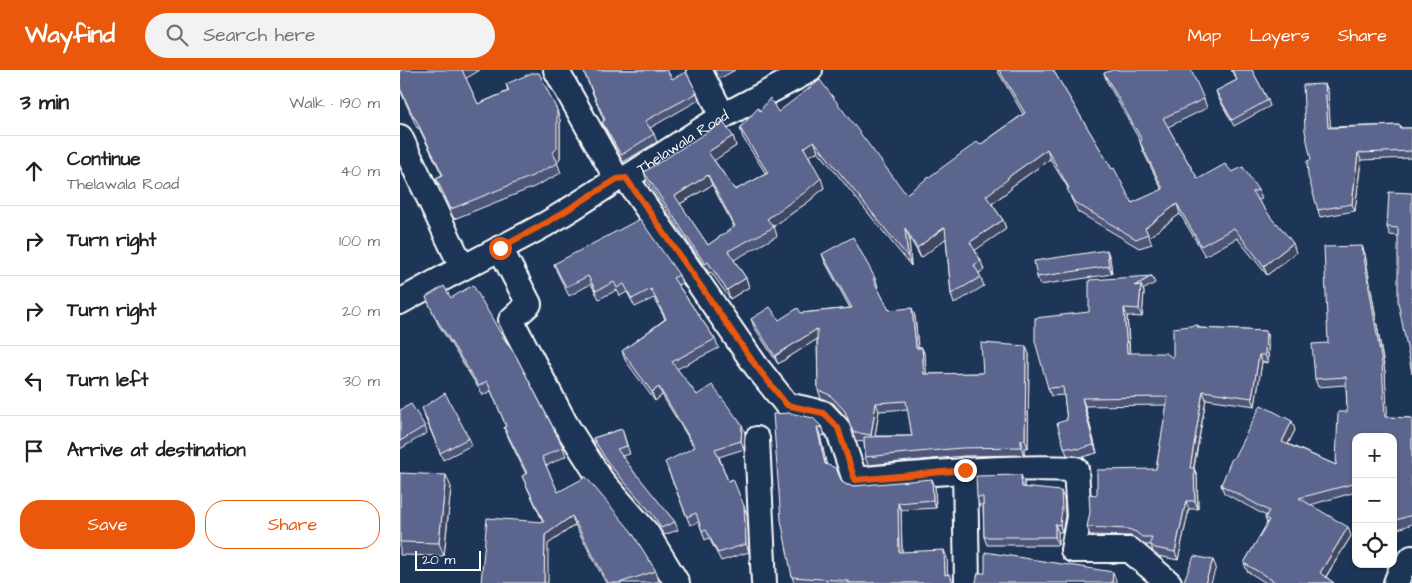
<!DOCTYPE html>
<html lang="en">
<head>
<meta charset="utf-8">
<style>
  body { margin:0; font-family:"Architects Daughter",sans-serif; background:#f2f2f2; color:#202124 }
  .controls { position:absolute; right:15px; bottom:15px; display:grid; overflow:hidden; border-radius:10px; box-shadow:0 1px 4px #0004 }
  .controls button { width:45px; height:45px; display:grid; place-items:center; padding:0; border:0; border-bottom:1px solid #e0e0e0; background:#fff; color:#202124; font:25px sans-serif }
  .scale { position:absolute; left:15px; bottom:12px; width:66px; box-sizing:border-box; padding-left:5px; border:2px solid #fff; border-top:0; font-size:14px; line-height:18px; white-space:nowrap; color:#fff; -webkit-text-stroke:4px #1d3557; paint-order:stroke }
  .stop { position:absolute; width:15px; height:15px; margin:-11px; border:4px solid #ea580c; border-radius:50%; background:#fff }
  .stop.end { background:#ea580c; border-color:#fff; box-shadow:0 1px 5px #0008 }
  .list { margin:0; padding:0; list-style:none }
  h2 { display:flex; justify-content:space-between; align-items:center; height:65px; margin:0; padding:0 20px; font-size:21px }
  h2 small { font-size:16px; font-weight:400; color:#757577 }
  .list li { display:grid; grid-template-columns:32px 1fr auto; gap:15px; align-items:center; box-sizing:border-box; height:70px; padding:0 20px; border-top:1px solid #e0e0e0 }
  .list b { display:block; font-size:19px; white-space:nowrap }
  .list p { margin:0; font-size:16px; white-space:nowrap; color:#757577 }
  .list em { font-size:16px; font-style:normal; color:#757577 }
  .actions { display:flex; gap:10px; padding:15px 20px }
  .actions a { flex:1; padding:11px 0; border:1px solid #ea580c; border-radius:20px; text-align:center; font-size:18px; color:#ea580c }
  .actions .main { background:#ea580c; color:#fff }
  .icon { flex:none; width:28px; height:28px; fill:none; stroke:currentColor; stroke-width:2; stroke-linecap:round; stroke-linejoin:round }
  .map { position:relative; flex:none; width:1012px; height:513px; overflow:hidden }
  header { display:flex; align-items:center; gap:30px; box-sizing:border-box; height:70px; padding:0 25px; background:#ea580c; color:#fff }
  header strong { font-size:24px }
  nav { display:flex; gap:28px; margin-inline-start:auto; font-size:18px }
  .search { width:350px; height:45px; background:#f2f2f2; display:flex; align-items:center; gap:12px; box-sizing:border-box; padding:0 18px; border-radius:28px; color:#757577; font-size:19px }
  main { display:flex }
  aside { flex:1; background:#fff }
  .map>svg:first-child { display:block }
  .lines { fill:none; stroke-linecap:round; stroke-linejoin:round }
  .street-casing { stroke:#fff; stroke-width:28 }
  .street { stroke:#1d3557; stroke-width:24 }
  .wall { fill:#4e5779; stroke:#fff; fill-rule:evenodd }
  .shaded-wall { fill:#404763; stroke:#fff }
  .building { fill:#5b658d; stroke:#fff; fill-rule:evenodd }
  .route { stroke:#ea580c; stroke-width:6 }
  .labels { text-anchor:middle; dominant-baseline:central; stroke-width:4.5; stroke-linejoin:round; paint-order:stroke }
  .street-label { font-size:15px; fill:#fff; stroke:#1d3557 }
</style>
</head>
<body>
<header>
<strong>Wayfind</strong>
<div class="search"><svg class="icon" aria-label="search" viewBox="0 0 24 24"><circle cx="10" cy="10" r="6"/><path d="M15 15l6 6"/></svg>Search here</div>
<nav><a>Map</a><a>Layers</a><a>Share</a></nav>
</header>
<main>
<aside>
<h2>3 min<small>Walk · 190 m</small></h2>
<ul class="list">
<li><svg class="icon" aria-label="ahead" viewBox="0 0 24 24"><path d="M12 20V5M6 11l6-6 6 6"/></svg><div><b>Continue</b><p>Thelawala Road</p></div><em>40 m</em></li>
<li><svg class="icon" aria-label="right" viewBox="0 0 24 24"><path d="M7 20v-9h11M14 6l5 5-5 5"/></svg><div><b>Turn right</b></div><em>100 m</em></li>
<li><svg class="icon" aria-label="right" viewBox="0 0 24 24"><path d="M7 20v-9h11M14 6l5 5-5 5"/></svg><div><b>Turn right</b></div><em>20 m</em></li>
<li><svg class="icon" aria-label="left" viewBox="0 0 24 24"><path d="M17 20v-9H6M10 6l-5 5 5 5"/></svg><div><b>Turn left</b></div><em>30 m</em></li>
<li><svg class="icon" aria-label="arrive" viewBox="0 0 24 24"><path d="M6 21V4h12l-3 4 3 4H6"/></svg><div><b>Arrive at destination</b></div></li>
</ul>
<div class="actions"><a class="main">Save</a><a>Share</a></div>
</aside>
<div class="map">
<svg width="1012" height="513" viewBox="0 0 1012 513">
  <rect width="100%" height="100%" fill="#1d3557"/>
  <filter id="ink" filterUnits="userSpaceOnUse"><feTurbulence type="fractalNoise" baseFrequency=".02" numOctaves="2"/><feDisplacementMap in="SourceGraphic" scale="10" xChannelSelector="R" yChannelSelector="G"/><feConvolveMatrix kernelMatrix="1 2 1 2 8 2 1 2 1" color-interpolation-filters="sRGB"/></filter>
  <g filter="url(#ink)">
    <g class="lines">
      <defs>
        <g id="street">
          <polyline points="156,0 217,109"/>
          <polyline points="299,0 323,46"/>
          <polyline points="0,67 62,197"/>
          <path d="M226,108l130,188 31,39 36,8 15,16 17,51c74,-7 147,-14 221,-11l3,48 -6,33h57l39,33"/>
          <polyline points="100,178 129,234 111,250 166,355 201,410 246,462 277,513"/>
          <path id="s1" d="M0,232c48,-28 97,-51 146,-78 24,-14 48,-30 71,-45l9,-1 97,-62 87,-46"/>
          <polyline points="357,369 364,513"/>
          <polyline points="565,400 567,513"/>
          <polyline points="996,513 1001,500 1012,488"/>
        </g>
      </defs>
      <!-- street casing -->
      <use href="#street" class="street-casing"/>
      <!-- street -->
      <use href="#street" class="street"/>
    </g>
    <!-- wall -->
    <g class="wall">
      <polygon points="0,0 66,9 78,34 108,21 106,14 160,50 160,88 157,92 161,103 134,117 54,149 39,118 36,108 42,105 19,58 17,58 0,20"/>
      <polygon points="183,0 267,0 272,9 297,23 299,30 250,58 254,64 257,72 223,92 205,59 202,52 204,51"/>
      <polygon points="314,0 335,0 319,9"/>
      <path d="M597,0h56l79,133 30,-13 -19,-39 -3,-9v-1l-33,-59 -3,-9 100,26 3,9 -39,19 10,18 20,34 34,-7 26,18 4,9 -4,1 38,53 -29,22 -30,-37 -32,18 -25,-42 -31,23 3,7 -13,4 -61,-36 -7,-14 -3,-10 -18,-29 -39,28v2l-19,15 11,16 3,9 -31,21 6,11 3,9 -5,3 5,13 -30,18 -3,-10 -5,-56 -25,20 -12,-21 2,29 -93,-115 -9,5 15,32 -16,14 -34,24 3,10 -43,24 12,18 3,9 -19,12 -19,-27 -2,1 -62,-92 -3,-9 89,-36 3,10 -22,14 21,30 31,-16 -23,-36 -3,-10 20,-17 18,1 128,82 74,-49 43,-31zM312,115l22,42 -26,18 -28,-41z"/>
      <polygon points="831,0 852,0 868,30 870,36 834,56 818,27 816,21 837,10"/>
      <polygon points="925,14 928,21 930,57 1000,55 1001,58 1012,58 1012,88 961,90 955,141 920,147 918,140 911,90"/>
      <polygon points="1012,123 998,166 990,165 987,157"/>
      <polygon points="962,176 965,184 985,302 987,347 1012,348 1012,454 993,461 993,367 956,367 956,422 910,435 951,466 926,507 934,513 866,513 847,501 844,493 867,454 865,448 866,446 824,423 821,415 833,389 895,360 888,374 936,395 947,342 946,315 918,317 915,309 928,273"/>
      <path d="M422,184l53,24 3,8 -1,1 12,23 26,6 3,32h4l3,8 1,18 57,-1 46,-19 -1,94h-4v7l-60,1 -96,9 -3,-8 -1,-15 -8,-1 -8,-21 -15,-17 -12,-5 -3,-8 -1,-51 -39,25 -24,-37 -3,-8 28,1 22,-7 49,-5 -25,-46zM508,339l4,27h-37l4,-25z"/>
      <polygon points="710,188 712,204 640,215 637,207"/>
      <polygon points="154,194 279,205 282,213 278,215 315,269 319,278 277,299 297,325 345,363 344,379 319,387 328,411 347,445 349,482 321,491 309,468 305,470 299,452 290,455 268,400 294,377 262,325 255,331 225,290 222,281 265,249 254,228 235,237 227,222 220,226 217,220 199,229 191,214 169,226 157,202"/>
      <polygon points="752,206 755,213 743,220 744,222 742,247 727,246 730,283 773,288 798,255 799,258 866,261 868,269 868,293 862,292 855,336 806,329 794,398 797,406 798,439 789,439 778,490 758,486 753,482 751,475 745,475 739,470 731,466 690,465 687,457 697,425 756,399 767,335 685,336 697,383 682,387 667,385 664,377 667,350 664,325 651,326 648,318 689,242"/>
      <polygon points="26,227 51,228 163,377 166,386 146,396 158,422 256,501 259,511 252,513 206,513 175,455 148,474 143,452 126,415 122,406 126,404 108,367 104,357 106,356 91,321 83,325 38,254"/>
      <polygon points="0,340 25,356 27,363 0,379"/>
      <polygon points="389,343 423,358 425,366 420,365 426,394 442,412 447,415 454,416 535,417 536,438 501,440 502,482 547,488 547,505 553,513 394,513 392,507"/>
      <polygon points="24,345 69,368 72,375 43,390"/>
      <polygon points="222,359 230,384 222,386 237,406 275,452 278,460 264,465 256,453 212,402 195,376 193,368"/>
      <polygon points="0,403 51,417 44,486 0,485"/>
      <polygon points="624,412 624,417 664,429 665,446 662,462 658,462 658,475 587,475 584,467 583,435 579,435 577,427"/>
    </g>
    <!-- shaded-wall -->
    <g class="shaded-wall">
      <polygon points="62,0 80,0 65,9"/>
      <polygon points="925,14 928,21 931,65 928,58"/>
      <polygon points="157,40 160,50 160,88 157,93 153,83"/>
      <polygon points="333,66 336,76 312,92 308,82"/>
      <polygon points="414,71 418,81 408,87 404,78"/>
      <polygon points="647,79 650,89 611,117 611,119 590,135 586,126 607,108"/>
      <polygon points="958,83 961,90 955,141 952,134"/>
      <polygon points="308,105 312,115 278,135 275,126"/>
      <polygon points="421,108 424,118 408,132 371,158 367,149"/>
      <polygon points="777,134 780,144 749,167 745,158"/>
      <polygon points="603,150 606,159 574,181 570,172"/>
      <polygon points="545,157 549,166 521,188 517,178"/>
      <polygon points="505,158 509,167 511,196 508,187"/>
      <polygon points="893,173 896,183 867,205 864,196"/>
      <polygon points="962,176 965,184 985,302 988,356 985,347"/>
      <polygon points="707,180 710,188 712,204 709,196"/>
      <polygon points="346,208 349,217 330,229 327,220"/>
      <polygon points="741,215 744,222 742,247 739,239"/>
      <polygon points="512,238 515,246 519,286 516,278"/>
      <polygon points="724,238 727,246 730,291 727,283"/>
      <polygon points="417,259 419,268 378,294 375,286"/>
      <polygon points="866,261 868,269 868,293 865,285"/>
      <polygon points="626,276 629,284 628,378 625,370"/>
      <polygon points="522,278 525,286 527,313 524,304"/>
      <polygon points="859,285 862,292 855,336 852,328"/>
      <polygon points="259,317 262,325 255,331 252,322"/>
      <polygon points="803,321 806,329 792,406 790,398"/>
      <polygon points="682,328 685,336 697,383 694,375"/>
      <polygon points="476,333 479,341 474,373 471,365"/>
      <polygon points="892,351 895,360 885,380 882,372"/>
      <polygon points="342,355 345,363 344,379 341,371"/>
      <polygon points="417,357 420,365 428,401 425,394"/>
      <polygon points="621,370 624,378 624,385 621,377"/>
      <polygon points="794,398 797,406 798,439 795,431"/>
      <polygon points="46,405 51,417 44,486 39,473"/>
      <polygon points="621,405 624,412 624,424 622,417"/>
      <polygon points="532,409 535,417 536,438 533,430"/>
      <polygon points="661,421 664,429 665,446 662,462 660,455"/>
      <polygon points="786,431 789,439 778,490 775,482"/>
      <polygon points="498,433 501,440 502,489 499,482"/>
      <polygon points="344,436 347,445 349,482 346,474"/>
      <polygon points="172,446 175,455 148,474 148,513 144,513 145,465"/>
      <polygon points="655,454 658,462 658,475 655,467"/>
      <polygon points="948,457 951,466 923,511 920,503"/>
      <polygon points="544,480 547,488 548,512 545,505"/>
      <polygon points="813,490 816,497 811,513 805,513"/>
      <polygon points="713,502 716,510 716,513 712,513"/>
    </g>
    <!-- building -->
    <g class="building">
      <polygon points="0,0 62,0 78,34 109,21 106,14 132,3 139,3 157,40 157,78 153,83 158,93 130,107 51,139 36,108 43,105 15,48 14,48 0,18"/>
      <polygon points="183,0 267,0 272,9 286,2 297,23 245,51 254,64 221,85 202,52 205,50"/>
      <path d="M599,0h54l59,99 2,-1 18,35 31,-14 -23,-47 2,-2 -38,-67 9,-3h78l13,29 -41,19 15,27 20,34 27,-15 7,8 11,-5 15,23 -6,2 24,32 1,-1 16,20 -29,23 -30,-38 -33,18 -24,-42 -32,24 3,6 -12,5 -62,-37 -7,-13 2,-1 -22,-39 -40,29 1,1 -22,17 17,24 -33,22 11,19 -7,4 7,12 -30,17 -6,-67 -28,21 -12,-20 3,29 -94,-116 -10,7 17,30 -17,15 -37,26 7,8 -46,24 18,27 -19,12 -19,-28 -3,2 -61,-92 79,-50 10,14 -25,16 27,38 33,-17 -28,-45 18,-20 2,3 10,-13 8,14 42,-32 86,114 71,-52 3,3 45,-32zM308,105l27,51 -27,19 -33,-49z"/>
      <polygon points="832,0 852,0 868,30 832,50 816,21 837,10"/>
      <polygon points="925,14 928,58 1000,55 1000,58 1012,58 1012,81 958,83 952,134 918,140 908,106 907,91 911,90 905,61 903,15"/>
      <polygon points="989,122 1012,123 1012,303 998,232 998,158 987,157"/>
      <polygon points="240,149 279,205 273,208 315,269 272,292 297,325 312,315 342,355 341,371 315,379 328,411 333,409 344,436 346,474 318,483 306,460 302,461 296,443 287,447 265,392 295,377 259,317 252,322 222,281 266,249 251,219 232,229 224,214 217,218 214,212 196,221 188,206 166,217 154,194"/>
      <polygon points="453,167 475,208 473,209 489,240 512,238 516,278 522,278 524,304 583,303 581,273 626,276 625,370 621,370 621,377 561,378 465,387 464,367 512,366 506,331 476,333 471,365 453,362 445,341 430,325 418,320 417,259 375,286 351,249 370,237 379,250 398,238 401,243 452,238 422,184"/>
      <polygon points="962,176 982,294 985,347 1012,348 1012,433 1011,433 1012,438 1012,445 993,451 993,367 956,367 956,413 899,428 948,457 920,503 934,513 877,513 844,493 869,450 865,448 869,441 821,415 832,388 833,389 861,335 892,351 882,372 936,395 938,342 947,342 946,307 915,309 912,274 928,273 924,177"/>
      <polygon points="707,180 709,196 637,207 634,191"/>
      <polygon points="752,206 734,216 741,215 739,239 724,238 727,283 766,283 773,288 773,258 798,255 798,258 866,261 865,285 859,285 852,328 803,321 790,398 794,398 795,431 786,431 775,482 755,478 750,474 752,467 742,467 736,462 728,459 687,457 690,442 689,424 697,425 697,400 756,399 768,327 682,328 694,375 679,379 664,377 657,353 667,350 663,317 648,318 635,271 635,248 689,242 689,210"/>
      <polygon points="73,215 101,264 116,286 163,377 142,387 158,422 186,407 231,461 256,501 219,513 208,513 172,446 145,465 144,513 81,513 87,448 144,452 122,406 127,403 104,357 106,356 87,311 79,316 34,245 26,227 44,216 51,228"/>
      <polygon points="45,323 69,368 40,383 22,338"/>
      <polygon points="11,334 25,356 0,371 0,340"/>
      <polygon points="389,343 413,348 423,358 417,357 425,394 436,398 442,412 447,415 454,416 532,409 533,430 498,433 499,482 544,480 545,505 550,504 553,513 449,513 449,511 392,507 381,450 373,344"/>
      <polygon points="222,359 227,376 217,379 237,406 238,406 275,452 261,458 254,446 209,394 193,368"/>
      <polygon points="0,403 46,405 39,473 0,472"/>
      <polygon points="621,405 622,417 661,421 662,439 660,455 655,454 655,467 584,467 583,427 577,427 576,406"/>
      <polygon points="585,482 713,502 712,513 575,513 576,512 578,503 585,503"/>
      <polygon points="794,486 813,490 805,513 783,513"/>
    </g>
  </g>
  <g class="lines" filter="url(#ink)">
    <!-- route -->
    <polyline class="route" points="100,178 148,152 217,109 226,108 356,296 387,335 423,343 438,358 455,410 565,400"/>
  </g>
  <g class="labels">
    <!-- street labels -->
    <g class="street-label">
      <text stroke="none"><textPath href="#s1" startOffset="326">Thelawala Road</textPath></text>
    </g>
  </g>
</svg>
<div class="controls">
<button>+</button>
<button>−</button>
<button><svg class="icon" aria-label="locate" viewBox="0 0 24 24"><circle cx="12" cy="12" r="6"/><path d="M12 2v4M12 18v4M2 12h4M18 12h4"/></svg></button>
</div>
<div class="scale">20 m</div>
<div class="stop" style="left:100px;top:178px"></div>
<div class="stop end" style="left:565px;top:400px"></div>
</div>
</main>
</body>
</html>
